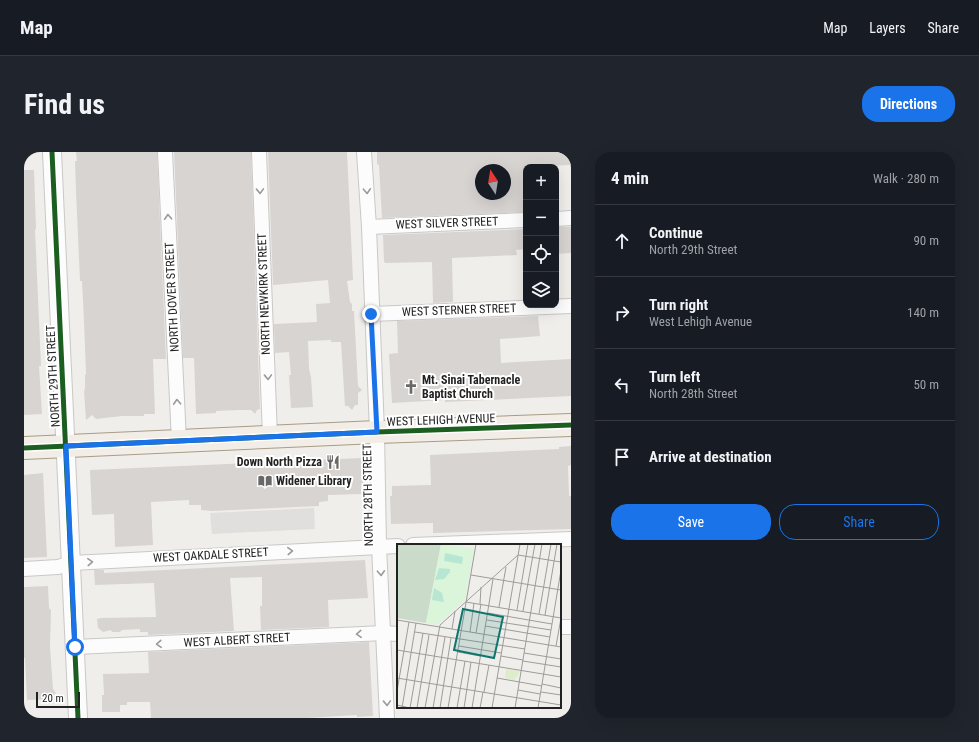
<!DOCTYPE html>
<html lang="en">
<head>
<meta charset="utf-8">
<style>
  body { margin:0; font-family:"Roboto Condensed",sans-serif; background:#20242c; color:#f1f3f6 }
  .controls { position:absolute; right:12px; top:12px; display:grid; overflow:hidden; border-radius:8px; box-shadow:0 4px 16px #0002 }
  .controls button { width:36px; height:36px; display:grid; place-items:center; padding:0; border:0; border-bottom:1px solid #363941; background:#171b24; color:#f1f3f6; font:20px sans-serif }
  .compass { position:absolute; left:451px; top:12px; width:36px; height:36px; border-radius:50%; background:#171b24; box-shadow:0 4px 16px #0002; rotate:348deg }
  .scale { position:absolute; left:12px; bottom:10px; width:44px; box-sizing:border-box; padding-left:4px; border:2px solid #222; border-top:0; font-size:11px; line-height:14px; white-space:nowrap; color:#222; -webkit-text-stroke:3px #fff; paint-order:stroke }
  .stop { position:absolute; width:12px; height:12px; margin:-9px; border:3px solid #1a73e8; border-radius:50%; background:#fff }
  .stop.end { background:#1a73e8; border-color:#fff; box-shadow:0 1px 4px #0008 }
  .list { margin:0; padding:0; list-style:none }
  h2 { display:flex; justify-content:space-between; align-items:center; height:52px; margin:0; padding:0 16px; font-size:17px }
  h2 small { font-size:13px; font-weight:400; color:#9ea1a6 }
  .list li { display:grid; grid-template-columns:26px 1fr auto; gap:12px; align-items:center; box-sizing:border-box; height:72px; padding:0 16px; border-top:1px solid #363941 }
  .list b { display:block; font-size:15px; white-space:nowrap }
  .list p { margin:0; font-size:13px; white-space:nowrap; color:#9ea1a6 }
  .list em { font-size:13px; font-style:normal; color:#9ea1a6 }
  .actions { display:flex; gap:8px; padding:12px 16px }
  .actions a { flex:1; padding:9px 0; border:1px solid #1a73e8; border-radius:16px; text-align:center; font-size:14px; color:#1a73e8 }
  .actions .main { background:#1a73e8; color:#fff }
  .icon { flex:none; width:22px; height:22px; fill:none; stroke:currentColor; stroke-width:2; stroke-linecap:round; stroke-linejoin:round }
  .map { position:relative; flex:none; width:547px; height:566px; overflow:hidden; border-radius:16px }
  header { display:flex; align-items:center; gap:24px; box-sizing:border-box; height:56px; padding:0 20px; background:#171b24; border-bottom:1px solid #363941 }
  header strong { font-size:19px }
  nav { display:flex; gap:22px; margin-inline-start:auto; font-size:14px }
  .intro { display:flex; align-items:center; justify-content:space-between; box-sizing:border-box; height:96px; padding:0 24px }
  h1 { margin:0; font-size:28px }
  .button { padding:10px 18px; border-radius:16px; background:#1a73e8; color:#fff; font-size:14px; font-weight:700 }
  main { display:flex; gap:24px; padding:0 24px }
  aside { flex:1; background:#171b24; border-radius:16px; box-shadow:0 4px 16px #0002 }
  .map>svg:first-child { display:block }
  .parking { fill:#e0dfde }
  .building { fill:#d7d4d2; fill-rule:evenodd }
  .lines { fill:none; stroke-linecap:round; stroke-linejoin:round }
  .minor-casing { stroke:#c9c8c7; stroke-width:16 }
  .tertiary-casing { stroke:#c9c8c7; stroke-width:20 }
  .primary-casing { stroke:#a79c86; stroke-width:24 }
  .minor { stroke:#fdfcfc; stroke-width:14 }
  .tertiary { stroke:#fdfcfc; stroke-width:18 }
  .primary { stroke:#f3ede7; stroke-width:22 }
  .cycleway-casing { stroke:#fff; stroke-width:8 }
  .cycleway { stroke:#1b5e20; stroke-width:5 }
  .oneway { stroke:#9a9a9a }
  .route { stroke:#1a73e8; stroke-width:5 }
  .labels { text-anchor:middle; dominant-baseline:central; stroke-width:4; stroke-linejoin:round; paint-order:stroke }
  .street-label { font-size:12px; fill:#222; stroke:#fff }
  .poi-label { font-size:12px; font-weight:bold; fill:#222; stroke:#fff; text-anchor:start }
  .inset-road { fill:none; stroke:#9e9c9b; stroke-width:1 }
  .view { fill:#0f766e; fill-opacity:0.15; stroke:#0f766e; stroke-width:2 }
  .inset-edge { fill:none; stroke:#222; stroke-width:2 }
</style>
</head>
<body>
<header>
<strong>Map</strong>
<nav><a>Map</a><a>Layers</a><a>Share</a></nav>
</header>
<div class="intro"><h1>Find us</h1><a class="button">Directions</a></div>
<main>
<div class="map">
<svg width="547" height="566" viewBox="0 0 547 566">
  <rect width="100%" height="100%" fill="#f0eeeb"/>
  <!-- parking -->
  <polygon class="parking" points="290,356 291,377 188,382 186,361"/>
  <!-- building -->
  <g class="building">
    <polygon points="52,0 133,0 142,207 129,207 131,262 120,262 120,264 98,264 72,267 68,263 62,268 60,239 61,237 61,223 62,222 60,169 58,129 56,129 52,39 51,9 53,9"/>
    <polygon points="150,0 227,0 236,257 233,258 231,262 227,258 215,258 192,259 192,261 172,262 170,206 159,206"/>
    <polygon points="244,0 323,0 329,128 323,129 326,150 328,152 328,159 330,159 334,234 338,238 334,241 334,253 331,253 328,258 324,254 321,254 317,190 307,190 307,188 284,189 285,217 287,225 289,255 267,256 265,223 267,223 265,200 251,201 250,172 293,170 292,152 306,151 304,128 249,133"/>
    <path d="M353,0h194v13l-45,2v45l-144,6 -3,-53 -2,-1zM457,18h24v24h-24z"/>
    <polygon points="0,18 10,18 12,77 11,78 17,214 15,214 18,262 0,263"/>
    <polygon points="532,75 547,75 547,101 532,102"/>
    <polygon points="502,77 502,97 492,98 493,103 428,106 429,150 409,151 408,110 361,111 360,109 359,83"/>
    <polygon points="514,164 516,184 476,187 477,211 547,207 547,244 421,250 421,248 368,251 365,202 374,201 373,169"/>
    <polygon points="547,294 547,313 544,314 545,344 547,344 547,377 409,381 409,371 367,372 366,344 368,344 368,334 407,333 406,303 535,297 535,295"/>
    <polygon points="338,306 340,335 337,335 338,342 304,343 304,349 295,350 295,354 188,359 177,358 177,353 165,353 165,348 127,350 129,393 91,395 90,362 68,363 66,318"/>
    <polygon points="19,321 23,405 0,406 0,323"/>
    <polygon points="341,408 344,446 304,448 305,475 237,478 236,454 238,454 238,425 206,426 210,479 124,483 124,480 116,480 116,477 98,478 96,480 88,480 87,478 79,480 74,476 73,467 77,466 132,465 130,431 71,433 70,418 80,418 80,421"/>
    <polygon points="24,434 25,456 27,458 26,495 29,537 32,541 27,547 3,548 1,506 0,506 0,435"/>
    <polygon points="345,490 349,564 333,565 333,563 283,566 127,566 126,550 103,550 103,553 96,553 96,560 78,560 78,543 80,543 79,522 125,521 124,500"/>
  </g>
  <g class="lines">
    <defs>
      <g id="minor">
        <polyline points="141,0 155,289"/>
        <polyline points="235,0 246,284"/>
        <polyline points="340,0 345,75 353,280 355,394 363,566"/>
        <polyline points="532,67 547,66"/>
        <polyline points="345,75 502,68"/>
        <polyline points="347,162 547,154"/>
        <polyline points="389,393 547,387"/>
        <polyline points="0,417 34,415 48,411 374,394"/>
        <polyline points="536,475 547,475"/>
        <polyline points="51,495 360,481 374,482"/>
      </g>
      <polyline id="tertiary" points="28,0 54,566"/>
      <polyline id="primary" points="0,296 353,280 547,273"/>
    </defs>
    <!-- minor casing -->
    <use href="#minor" class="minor-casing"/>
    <!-- tertiary casing -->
    <use href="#tertiary" class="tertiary-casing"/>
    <!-- primary casing -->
    <use href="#primary" class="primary-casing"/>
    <!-- minor -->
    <use href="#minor" class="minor"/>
    <!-- tertiary -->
    <use href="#tertiary" class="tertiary"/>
    <!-- primary -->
    <use href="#primary" class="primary"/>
    <defs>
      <g id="cycleway">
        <polyline points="28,0 54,566"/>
        <polyline points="0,296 353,280 547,273"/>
      </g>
    </defs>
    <!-- cycleway casing -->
    <use href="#cycleway" class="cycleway-casing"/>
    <!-- cycleway -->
    <use href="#cycleway" class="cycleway"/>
  </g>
  <!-- one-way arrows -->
  <defs><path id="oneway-chevron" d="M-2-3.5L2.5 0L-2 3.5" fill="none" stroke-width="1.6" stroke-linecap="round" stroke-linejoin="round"/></defs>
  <g class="oneway">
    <use href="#oneway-chevron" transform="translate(236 39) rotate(88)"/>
    <use href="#oneway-chevron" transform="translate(343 39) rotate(87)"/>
    <use href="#oneway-chevron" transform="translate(144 65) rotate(-93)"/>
    <use href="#oneway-chevron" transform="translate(244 225) rotate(88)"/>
    <use href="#oneway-chevron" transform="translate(153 250) rotate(-93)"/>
    <use href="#oneway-chevron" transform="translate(266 399) rotate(-3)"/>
    <use href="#oneway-chevron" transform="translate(66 410) rotate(-3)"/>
    <use href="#oneway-chevron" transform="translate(357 421) rotate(87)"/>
    <use href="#oneway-chevron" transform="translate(335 482) rotate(177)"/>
    <use href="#oneway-chevron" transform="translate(135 492) rotate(177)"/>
    <use href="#oneway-chevron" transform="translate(363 551) rotate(88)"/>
  </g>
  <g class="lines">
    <!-- route -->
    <polyline class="route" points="51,495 42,294 353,280 347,162"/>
  </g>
  <!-- icons -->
  <defs>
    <symbol id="church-bare" viewBox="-9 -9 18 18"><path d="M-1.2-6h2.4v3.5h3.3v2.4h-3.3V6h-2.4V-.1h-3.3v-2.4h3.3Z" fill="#6a6968" stroke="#fff" stroke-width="2.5" paint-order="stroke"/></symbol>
    <symbol id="restaurant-bare" viewBox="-9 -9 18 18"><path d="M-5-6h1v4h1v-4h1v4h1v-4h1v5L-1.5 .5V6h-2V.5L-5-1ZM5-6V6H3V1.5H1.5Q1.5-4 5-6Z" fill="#6a6968" stroke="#fff" stroke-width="2.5" paint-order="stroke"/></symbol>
    <symbol id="library-bare" viewBox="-9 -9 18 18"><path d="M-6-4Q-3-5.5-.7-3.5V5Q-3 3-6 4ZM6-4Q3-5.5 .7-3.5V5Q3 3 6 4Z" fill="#6a6968" stroke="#fff" stroke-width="2.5" paint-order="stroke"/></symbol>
  </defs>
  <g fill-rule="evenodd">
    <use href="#church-bare" x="377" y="225" width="20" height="20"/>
    <use href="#restaurant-bare" x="299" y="300" width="20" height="20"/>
    <use href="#library-bare" x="231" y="319" width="20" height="20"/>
  </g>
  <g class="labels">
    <!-- street labels -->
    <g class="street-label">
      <text transform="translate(423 71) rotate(-2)">WEST SILVER STREET</text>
      <text transform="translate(240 142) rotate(-92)">NORTH NEWKIRK STREET</text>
      <text transform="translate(148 145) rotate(-93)">NORTH DOVER STREET</text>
      <text transform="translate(435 158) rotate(-2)">WEST STERNER STREET</text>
      <text transform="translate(29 224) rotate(-93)">NORTH 29TH STREET</text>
      <text transform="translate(417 268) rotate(-2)">WEST LEHIGH AVENUE</text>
      <text transform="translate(344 343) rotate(-91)">NORTH 28TH STREET</text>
      <text transform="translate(187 403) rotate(-3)">WEST OAKDALE STREET</text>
      <text transform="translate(213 488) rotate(-3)">WEST ALBERT STREET</text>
    </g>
    <!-- poi labels -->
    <g class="poi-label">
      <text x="398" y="228">Mt. Sinai Tabernacle<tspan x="398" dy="14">Baptist Church</tspan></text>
      <text x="298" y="310" text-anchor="end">Down North Pizza</text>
      <text x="252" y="329">Widener Library</text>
    </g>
  </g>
  <!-- overview -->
  <g transform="translate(373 392)">
    <rect width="164" height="164" fill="#f0eeeb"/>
    <path d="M109,125l13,2v3l-5,6 -9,-2z" fill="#ddeccb"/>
    <path d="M0,0h44l-15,79 -29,-5z" fill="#cadbca"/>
    <path d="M44,0l33,4 -9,52 -28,25 -11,-2z" fill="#daf5da"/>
    <path d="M48,9l18,4 -1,7 -18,-3zM42,24l11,1v3l-6,7 -9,1zM37,44l8,5 2,9 -12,-2z" fill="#b7e6d2"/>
    <path class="inset-road" d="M121,11l43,7M74,31l90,15M69,58l95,16M83,60l1,-17M102,63l7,-40M120,66l11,-66M126,67l12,-67M91,69l64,11M142,70l12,-70M148,71l12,-71M0,76l164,27M90,76l64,10M88,82l65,11M55,85l3,-18M18,88l110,17M73,88l4,-29M79,89l5,-29M62,102l42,7M159,102l5,-28M0,106l164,27M61,108l22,4M127,109l37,6M104,112l22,4M126,117l38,6M0,134l164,27M100,134l45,8M145,140l19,4M121,146l22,4M0,147l12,-69M87,148l5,-27M144,148l20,3M0,161l13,3M5,164l14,-85M13,164l13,-75M20,164l12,-73M28,164l15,-83 78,-70M36,164l12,-71M43,164l11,-70M51,164l28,-164M60,164l8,-47M67,164l7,-46M75,164l21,-129M83,164l3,-16M95,164l28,-164M118,164l27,-164M141,164l23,-138"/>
    <path class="view" d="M66,65l40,8 -9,41 -40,-8z"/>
    <rect width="164" height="164" class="inset-edge"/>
  </g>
</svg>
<div class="controls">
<button>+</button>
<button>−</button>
<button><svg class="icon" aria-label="locate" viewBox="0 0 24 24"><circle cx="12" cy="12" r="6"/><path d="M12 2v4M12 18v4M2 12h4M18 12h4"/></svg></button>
<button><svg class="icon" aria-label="layers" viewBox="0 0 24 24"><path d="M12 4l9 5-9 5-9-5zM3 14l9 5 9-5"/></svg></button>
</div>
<svg class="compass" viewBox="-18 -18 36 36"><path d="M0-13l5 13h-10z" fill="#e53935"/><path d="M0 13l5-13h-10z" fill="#9ea1a6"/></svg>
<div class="scale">20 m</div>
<div class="stop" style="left:51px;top:495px"></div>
<div class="stop end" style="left:347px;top:162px"></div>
</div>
<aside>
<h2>4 min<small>Walk · 280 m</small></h2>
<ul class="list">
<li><svg class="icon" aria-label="ahead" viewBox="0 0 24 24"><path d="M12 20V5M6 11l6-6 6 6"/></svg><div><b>Continue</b><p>North 29th Street</p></div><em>90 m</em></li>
<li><svg class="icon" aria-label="right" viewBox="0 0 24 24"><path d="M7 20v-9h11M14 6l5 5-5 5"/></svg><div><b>Turn right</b><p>West Lehigh Avenue</p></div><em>140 m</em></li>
<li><svg class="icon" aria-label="left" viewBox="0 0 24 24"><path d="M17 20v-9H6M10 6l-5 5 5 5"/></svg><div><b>Turn left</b><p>North 28th Street</p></div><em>50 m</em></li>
<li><svg class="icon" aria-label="arrive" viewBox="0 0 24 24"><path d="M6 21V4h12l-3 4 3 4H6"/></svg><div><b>Arrive at destination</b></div></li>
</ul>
<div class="actions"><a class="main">Save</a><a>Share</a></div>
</aside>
</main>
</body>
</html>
